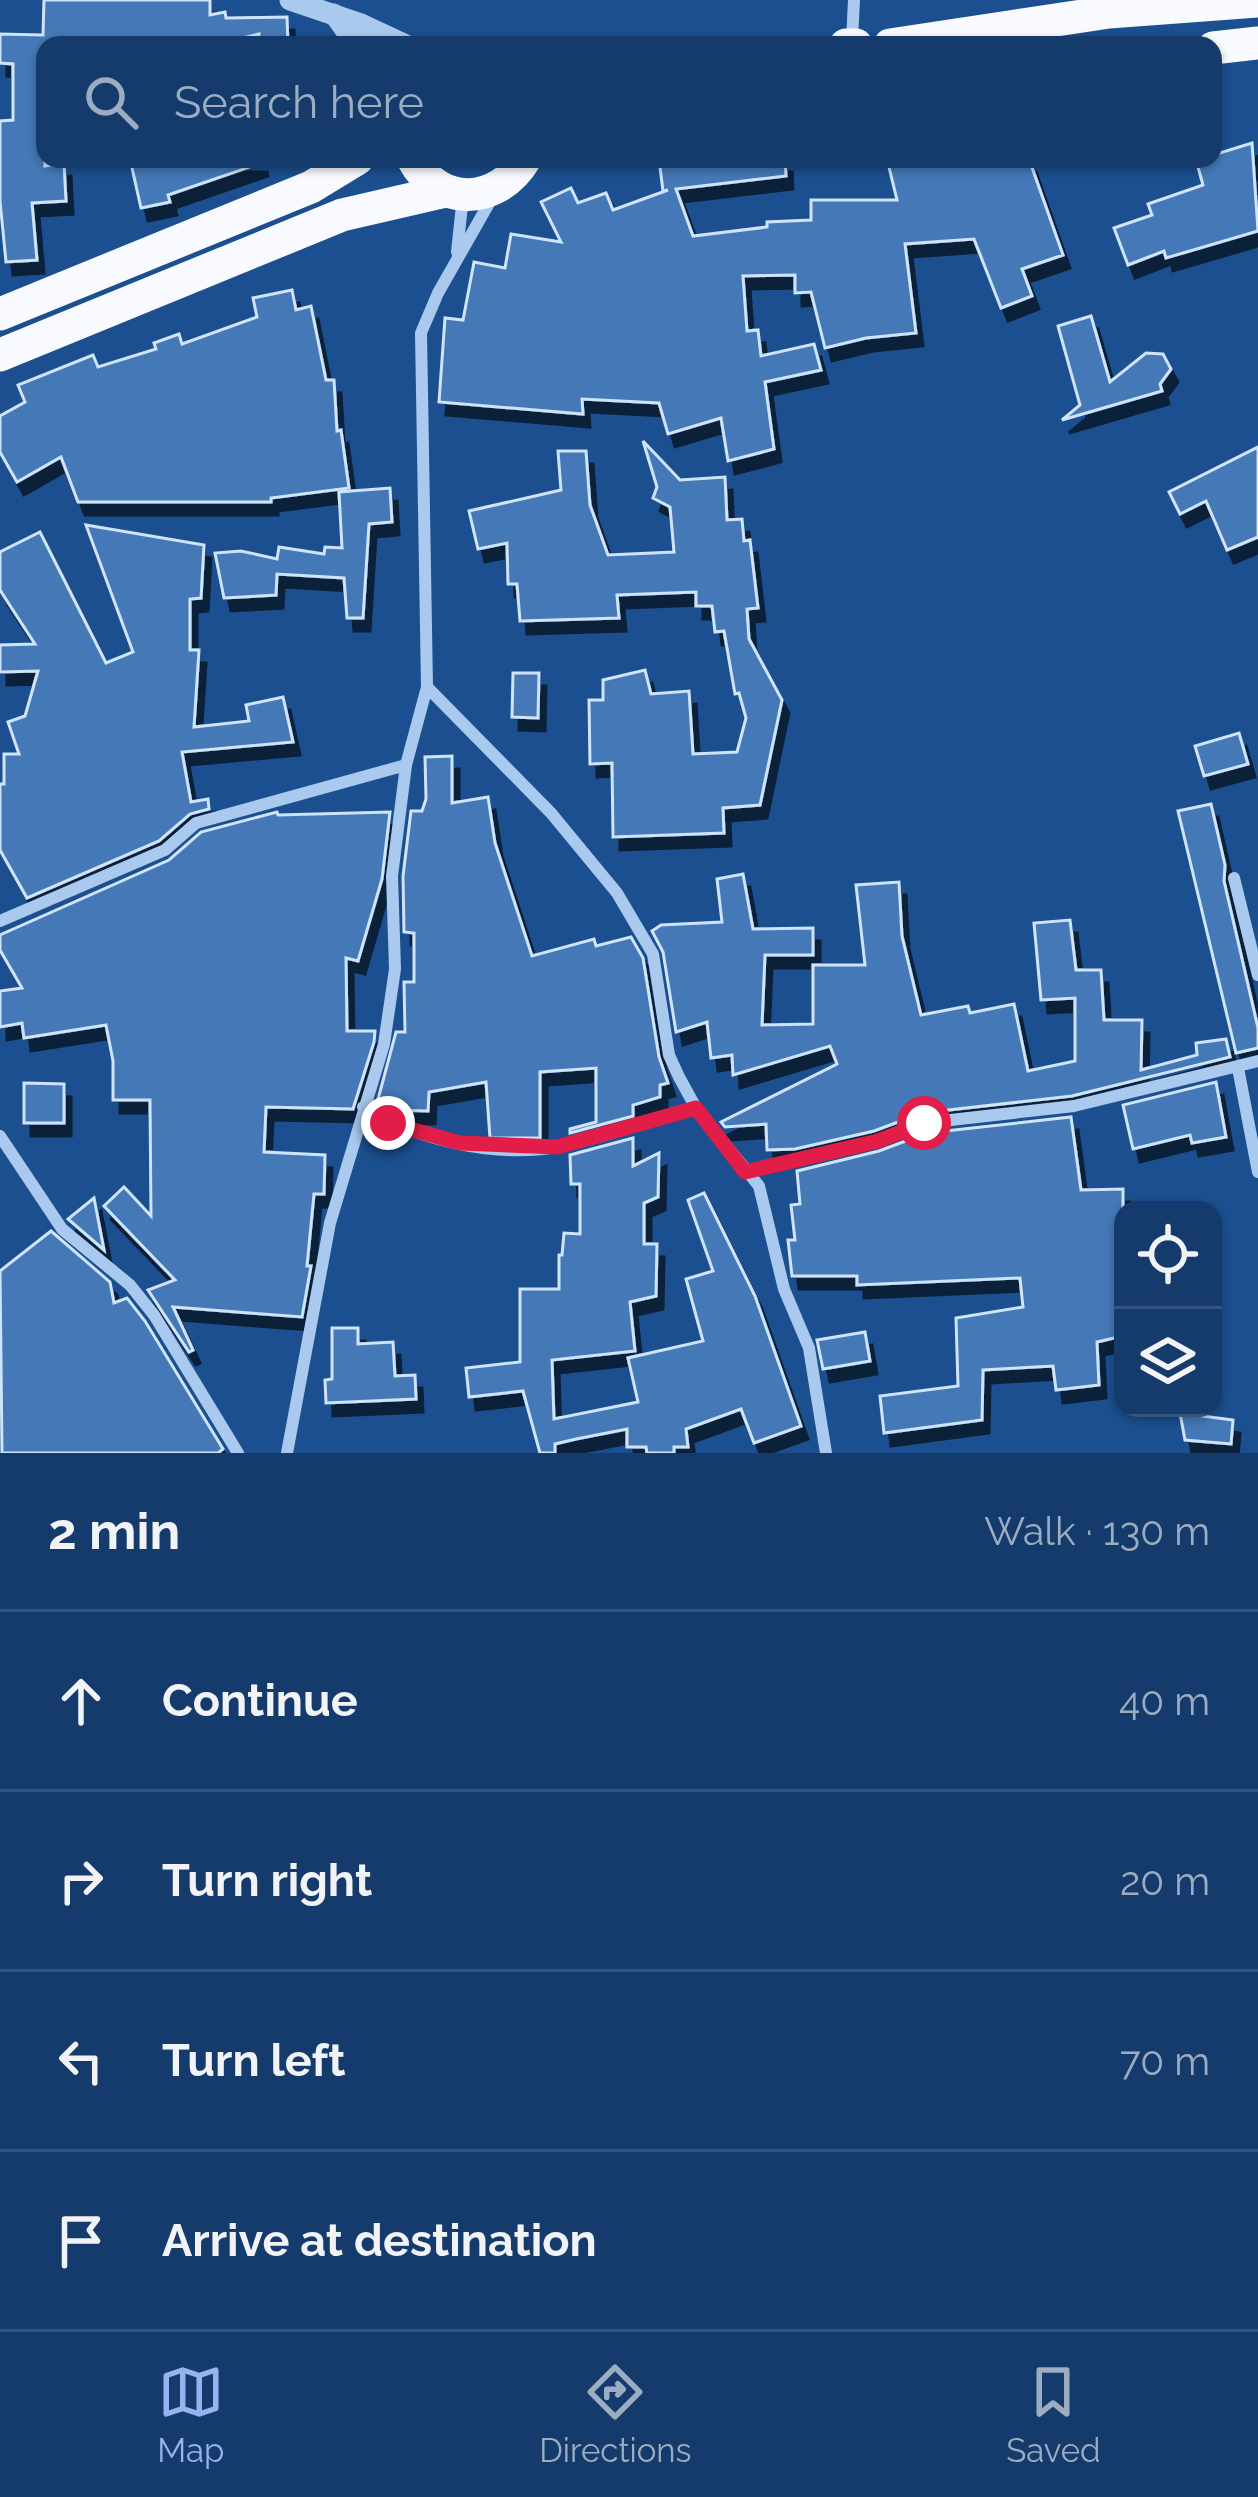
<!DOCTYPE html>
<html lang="en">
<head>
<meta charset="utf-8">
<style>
  body { margin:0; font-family:Raleway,sans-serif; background:#214673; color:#f1f3f6 }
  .controls { position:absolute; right:36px; bottom:36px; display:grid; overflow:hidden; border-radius:24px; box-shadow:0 3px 9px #0004 }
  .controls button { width:108px; height:108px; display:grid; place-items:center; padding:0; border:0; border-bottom:3px solid #33557e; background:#143b6b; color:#f1f3f6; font:60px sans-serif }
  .stop { position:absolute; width:36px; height:36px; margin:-27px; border:9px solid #e11d48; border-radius:50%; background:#fff }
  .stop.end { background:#e11d48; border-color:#fff; box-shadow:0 3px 12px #0008 }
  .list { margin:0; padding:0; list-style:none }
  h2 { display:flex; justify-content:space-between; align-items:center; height:156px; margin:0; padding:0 48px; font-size:51px }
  h2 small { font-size:39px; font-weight:400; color:#9dadc1 }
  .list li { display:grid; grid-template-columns:78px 1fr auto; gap:36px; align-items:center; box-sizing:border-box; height:180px; padding:0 48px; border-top:3px solid #33557e }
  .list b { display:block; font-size:45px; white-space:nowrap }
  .list em { font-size:39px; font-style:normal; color:#9dadc1 }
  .icon { flex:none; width:66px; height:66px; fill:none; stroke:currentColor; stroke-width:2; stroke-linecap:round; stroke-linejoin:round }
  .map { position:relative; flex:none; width:1258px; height:1453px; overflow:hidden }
  .search { position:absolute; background:#143b6b; box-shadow:0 3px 9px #0004; left:36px; right:36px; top:36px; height:132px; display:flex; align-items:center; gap:30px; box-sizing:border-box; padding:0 42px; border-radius:24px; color:#9dadc1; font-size:45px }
  .sheet { height:876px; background:#143b6b }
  nav { display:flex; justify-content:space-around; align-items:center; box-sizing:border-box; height:168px; border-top:3px solid #33557e; background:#143b6b; font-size:33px; color:#9dadc1 }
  nav a { display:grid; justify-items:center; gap:6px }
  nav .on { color:#95b2f1 }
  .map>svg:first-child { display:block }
  .building { fill:#4478b7; stroke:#cfe3fa; stroke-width:3; filter:url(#shadow) }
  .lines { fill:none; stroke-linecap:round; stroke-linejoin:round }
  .minor { stroke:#a9c9ee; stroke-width:12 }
  .tertiary { stroke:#a9c9ee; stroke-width:21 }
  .trunk { stroke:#f8faff; stroke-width:33 }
  .route { stroke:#e11d48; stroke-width:15 }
</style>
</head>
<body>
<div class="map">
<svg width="1258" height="1453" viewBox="0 0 1258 1453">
  <defs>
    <filter id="shadow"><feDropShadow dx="7" dy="13" stdDeviation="0" flood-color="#0009"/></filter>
  </defs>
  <rect width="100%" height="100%" fill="#1b4f8f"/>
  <!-- building -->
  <g class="building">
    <polygon points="44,0 210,0 210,15 225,12 226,18 287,17 288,45 258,45 259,34 213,45 45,45 45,166 64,163 66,201 32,203 37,260 6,262 0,201 0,121 13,120 13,64 0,63 0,34 43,35"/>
    <polygon points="1252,143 1258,231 1166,258 1164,251 1128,265 1114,228 1152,215 1148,204 1203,185 1196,160 1213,159 1213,155"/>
    <polygon points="130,159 260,159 261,163 168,195 170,202 141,208"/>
    <polygon points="659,159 785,159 786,176 676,189 693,236 767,227 767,222 811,220 811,200 897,200 887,159 1029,159 1063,255 1022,269 1032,296 1001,308 974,239 905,244 916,333 866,338 825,348 811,292 795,293 795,275 743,276 747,331 758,330 761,356 814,344 821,370 765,382 774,449 728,461 721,418 668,434 659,403 582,399 583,414 439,402 445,318 463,320 474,262 505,268 511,234 561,242 541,202 571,188 578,203 606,193 613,210 668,190 663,191"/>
    <polygon points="292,290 296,310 311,306 326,380 334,380 337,431 341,430 349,488 271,498 271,502 78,502 61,457 17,482 0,452 0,416 25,402 18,385 93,355 98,367 156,349 154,343 179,334 182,344 257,317 253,298"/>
    <polygon points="1091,316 1110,382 1146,353 1163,354 1171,369 1160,384 1162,391 1062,420 1080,405 1058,326"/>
    <polygon points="643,441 680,480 725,477 727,520 742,519 744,541 750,540 758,608 747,609 749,639 782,700 760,805 723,808 724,833 613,837 612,763 590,764 589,700 603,700 603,680 645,670 651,694 689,691 693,754 737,752 746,718 739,693 735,694 724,631 715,632 712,606 696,606 696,592 617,595 619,618 520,621 517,584 508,584 507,543 478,549 469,511 561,490 558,451 586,451 590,505 608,555 674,552 670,507 653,498 657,487"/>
    <polygon points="1258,447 1258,537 1227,550 1206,501 1180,514 1169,492"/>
    <polygon points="390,488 392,522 369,524 363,618 347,618 344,578 277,574 276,595 224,598 215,553 241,551 277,559 279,547 324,554 325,547 342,548 339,492"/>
    <polygon points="86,525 204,545 201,598 190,599 190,650 199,650 194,727 249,721 246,705 283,697 293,742 182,752 191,802 208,799 209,809 190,814 159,841 27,898 0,850 0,784 4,784 4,754 19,754 8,722 25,716 38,671 0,672 0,645 35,644 0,590 0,552 40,532 106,663 133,652"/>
    <polygon points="513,673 539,673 538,718 512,717"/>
    <polygon points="1239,733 1248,764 1204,776 1195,746"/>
    <polygon points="452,756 452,803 488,797 495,843 532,956 594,939 596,946 631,937 643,958 659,1057 668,1083 660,1085 660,1097 633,1105 633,1116 570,1133 570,1129 596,1122 596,1068 540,1072 540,1138 490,1138 486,1082 429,1092 428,1111 391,1110 377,1103 396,1032 405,1032 404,982 414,982 414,933 404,932 403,876 411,811 422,811 426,799 425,757"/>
    <polygon points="1211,804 1225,865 1224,881 1258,1028 1258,1048 1236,1053 1178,811"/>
    <polygon points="277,812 278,815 390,812 382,879 358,961 346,958 347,1031 375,1031 374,1042 353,1109 266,1107 264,1152 325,1155 324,1194 314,1194 307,1266 311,1266 302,1317 173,1307 193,1350 189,1352 148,1290 175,1280 104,1206 124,1187 151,1216 150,1100 113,1100 113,1061 106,1025 24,1038 22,1023 0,1027 0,991 22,988 0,950 0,935 169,860 201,832"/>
    <polygon points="743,874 753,929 813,928 813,955 765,955 762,1025 813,1024 813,965 865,965 856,885 899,882 902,936 921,1015 968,1006 970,1013 1014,1004 1028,1071 1075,1061 1075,998 1041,1000 1034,923 1070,920 1076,970 1101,970 1104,1020 1142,1020 1141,1070 1197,1055 1196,1043 1226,1039 1230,1057 1072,1096 922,1113 874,1131 795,1149 767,1150 766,1124 725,1127 721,1122 837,1064 830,1046 733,1075 732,1055 711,1058 707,1022 676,1032 663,952 652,931 661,925 722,922 717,879"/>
    <polygon points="1216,1082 1226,1137 1192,1143 1190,1135 1133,1149 1123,1105"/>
    <polygon points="24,1083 64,1084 64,1123 24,1123"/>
    <polygon points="1071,1117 1081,1190 1123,1189 1123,1336 1097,1342 1099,1385 1056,1390 1053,1366 983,1370 982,1420 884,1433 880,1396 958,1386 956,1318 1023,1307 1020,1278 857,1285 857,1276 792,1276 788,1240 795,1240 791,1205 800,1204 797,1171 879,1151 927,1133"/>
    <polygon points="633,1138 633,1166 659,1153 658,1197 644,1203 644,1244 657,1244 656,1296 630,1302 635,1351 552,1360 554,1419 638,1402 628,1358 703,1341 686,1279 713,1271 688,1200 704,1193 755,1296 801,1426 754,1443 741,1409 686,1429 688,1447 674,1447 674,1453 647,1453 646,1447 627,1447 627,1429 576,1439 555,1444 555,1453 540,1453 523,1391 469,1397 466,1368 520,1362 520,1289 559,1289 559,1255 562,1255 564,1233 580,1234 580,1184 571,1184 570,1155"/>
    <polygon points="94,1198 104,1250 68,1219"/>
    <polygon points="51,1231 110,1282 114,1303 127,1298 145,1321 223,1449 218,1453 2,1453 0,1271"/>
    <polygon points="332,1328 358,1328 358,1344 393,1342 395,1376 415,1375 416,1399 326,1403 325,1380 332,1379"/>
    <polygon points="865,1332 870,1361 823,1369 817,1340"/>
    <polygon points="1180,1413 1233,1420 1231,1444 1185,1440"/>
  </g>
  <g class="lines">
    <!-- minor -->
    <g class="minor">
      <polyline points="852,41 854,0"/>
      <polyline points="457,252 463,196"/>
      <polyline points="427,687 551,813 617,893 653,954 669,1055 679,1077 696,1108 759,1186 784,1289 809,1348 826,1453"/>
      <polyline points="1234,878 1258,975"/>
      <polyline points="0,921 165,850 196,823 406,765"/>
      <polyline points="1238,1068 1258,1172"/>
      <path d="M363,1107c53,33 135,52 198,39 45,-9 90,-26 135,-38"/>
      <polyline points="0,1136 62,1229 130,1285 154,1315 238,1453"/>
      <polyline points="745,1172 877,1141 924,1123 1074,1106 1258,1061"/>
      <polyline points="287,1453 330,1223 384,1044 395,969 392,876 406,765 427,687 421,333 438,293 492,198"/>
    </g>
    <!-- tertiary -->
    <g class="tertiary">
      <polyline points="290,0 361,24 406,45"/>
      <polyline points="334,14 356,45"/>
    </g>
    <!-- trunk -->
    <g class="trunk">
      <polyline points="846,45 856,45"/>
      <polyline points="890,45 1109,12 1258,1"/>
      <polyline points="1213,48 1258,43"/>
      <path d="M413,159c26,49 85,46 112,0"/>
      <polyline points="0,314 311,187 357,159"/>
      <polyline points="0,355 342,215 446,191"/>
    </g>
  </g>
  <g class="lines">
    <!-- route -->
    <polyline class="route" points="388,1123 460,1143 557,1147 696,1108 745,1172 878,1141 924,1123"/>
  </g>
</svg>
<div class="controls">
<button><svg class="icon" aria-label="locate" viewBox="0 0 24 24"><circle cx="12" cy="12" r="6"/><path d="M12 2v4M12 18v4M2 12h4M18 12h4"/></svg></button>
<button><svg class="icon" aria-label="layers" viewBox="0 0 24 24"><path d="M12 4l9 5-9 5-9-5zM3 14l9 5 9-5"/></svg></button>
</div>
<div class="stop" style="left:924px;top:1123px"></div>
<div class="stop end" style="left:388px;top:1123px"></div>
<div class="search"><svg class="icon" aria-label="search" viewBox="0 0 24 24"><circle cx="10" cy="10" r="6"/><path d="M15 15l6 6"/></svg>Search here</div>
</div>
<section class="sheet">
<h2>2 min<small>Walk · 130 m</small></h2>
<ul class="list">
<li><svg class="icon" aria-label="ahead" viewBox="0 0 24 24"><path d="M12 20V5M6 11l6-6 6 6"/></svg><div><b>Continue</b></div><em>40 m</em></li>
<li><svg class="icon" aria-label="right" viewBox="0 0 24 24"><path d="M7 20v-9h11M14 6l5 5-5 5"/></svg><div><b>Turn right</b></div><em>20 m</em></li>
<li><svg class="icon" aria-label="left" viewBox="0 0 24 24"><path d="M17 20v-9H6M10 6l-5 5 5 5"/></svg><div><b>Turn left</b></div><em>70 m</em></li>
<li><svg class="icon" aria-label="arrive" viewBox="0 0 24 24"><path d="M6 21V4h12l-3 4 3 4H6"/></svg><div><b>Arrive at destination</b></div></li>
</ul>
</section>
<nav>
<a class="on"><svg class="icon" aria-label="map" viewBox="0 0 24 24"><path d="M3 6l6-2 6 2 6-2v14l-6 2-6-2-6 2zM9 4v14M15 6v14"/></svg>Map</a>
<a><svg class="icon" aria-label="directions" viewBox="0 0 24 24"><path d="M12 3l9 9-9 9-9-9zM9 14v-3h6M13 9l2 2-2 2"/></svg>Directions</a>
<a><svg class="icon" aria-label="saved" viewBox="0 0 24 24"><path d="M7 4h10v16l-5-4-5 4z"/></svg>Saved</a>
</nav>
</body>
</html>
